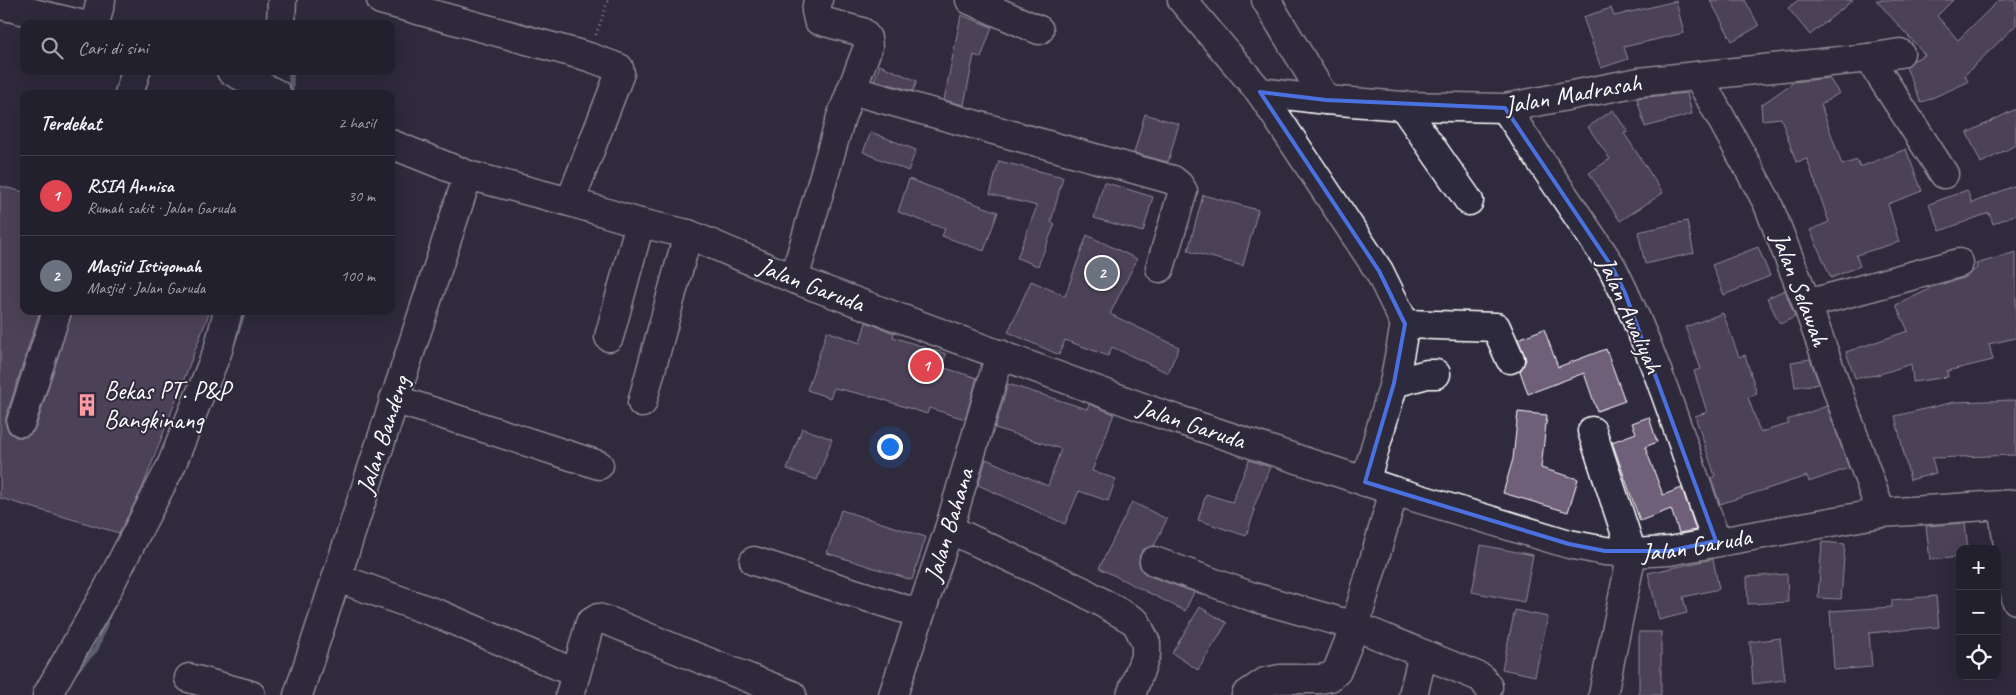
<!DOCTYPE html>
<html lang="id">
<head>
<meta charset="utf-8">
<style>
  body { margin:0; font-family:Caveat,sans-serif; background:#2b2836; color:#f1f3f6 }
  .controls { position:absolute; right:15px; bottom:15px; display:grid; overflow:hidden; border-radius:10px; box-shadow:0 5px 20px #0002 }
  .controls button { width:45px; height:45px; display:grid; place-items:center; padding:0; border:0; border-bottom:1px solid #403e4a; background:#23202e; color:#f1f3f6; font:25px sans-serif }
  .you { position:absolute; left:889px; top:446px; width:18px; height:18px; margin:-12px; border:4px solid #fff; border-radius:50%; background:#1a73e8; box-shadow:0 0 0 8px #1a73e833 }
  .badge { display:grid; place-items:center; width:32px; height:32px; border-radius:50%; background:#ff9aa2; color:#fff; font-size:16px; font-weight:700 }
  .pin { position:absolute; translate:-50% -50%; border:2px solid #fff; box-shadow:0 1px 5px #0006 }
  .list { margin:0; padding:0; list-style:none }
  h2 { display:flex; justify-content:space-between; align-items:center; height:65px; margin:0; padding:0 20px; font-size:21px }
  h2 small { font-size:16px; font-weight:400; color:#a3a3aa }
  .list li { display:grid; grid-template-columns:32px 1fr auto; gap:15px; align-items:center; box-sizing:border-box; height:80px; padding:0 20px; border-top:1px solid #403e4a }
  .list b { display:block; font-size:19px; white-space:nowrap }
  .list p { margin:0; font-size:16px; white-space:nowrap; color:#a3a3aa }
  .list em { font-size:16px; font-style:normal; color:#a3a3aa }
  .icon { flex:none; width:28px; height:28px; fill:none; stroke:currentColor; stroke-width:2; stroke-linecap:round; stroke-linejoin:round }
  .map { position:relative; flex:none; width:2016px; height:695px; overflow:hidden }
  .search { position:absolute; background:#23202e; box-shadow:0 5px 20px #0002; left:20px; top:20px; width:375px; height:55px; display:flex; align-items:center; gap:12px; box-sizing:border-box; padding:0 18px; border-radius:10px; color:#a3a3aa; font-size:19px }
  .panel { position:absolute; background:#23202e; box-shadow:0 5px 20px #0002; left:20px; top:90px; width:375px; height:225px; border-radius:10px }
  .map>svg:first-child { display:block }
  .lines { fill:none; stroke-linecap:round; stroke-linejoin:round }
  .stream { stroke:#92a0ab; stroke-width:5.5 }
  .building { fill:#6f5e78; stroke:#fff }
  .minor-casing { stroke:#fff; stroke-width:31 }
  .path { stroke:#fff; stroke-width:3; stroke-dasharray:1 4; stroke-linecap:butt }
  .minor { stroke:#2f2a3d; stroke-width:28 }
  .marked { fill:none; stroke:#4a71e0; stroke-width:4; stroke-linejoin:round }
  .labels { text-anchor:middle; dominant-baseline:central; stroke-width:4; stroke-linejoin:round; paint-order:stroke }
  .street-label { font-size:25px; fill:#fff; stroke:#2f2a3d }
  .poi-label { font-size:25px; fill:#fff; stroke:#2f2a3d; text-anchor:start }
</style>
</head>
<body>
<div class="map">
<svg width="2016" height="695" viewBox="0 0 2016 695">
  <rect width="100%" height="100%" fill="#2f2a3d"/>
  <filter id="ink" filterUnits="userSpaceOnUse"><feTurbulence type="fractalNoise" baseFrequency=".02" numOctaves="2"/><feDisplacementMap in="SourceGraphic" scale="10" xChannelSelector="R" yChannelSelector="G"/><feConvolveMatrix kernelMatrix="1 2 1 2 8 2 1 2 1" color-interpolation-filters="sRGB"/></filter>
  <g filter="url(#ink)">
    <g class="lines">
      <!-- stream -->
      <g class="stream">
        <polyline points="291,71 291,94"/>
        <polyline points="233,343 244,311"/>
        <polyline points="74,672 96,649 110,610"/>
      </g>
    </g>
    <!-- building -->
    <g class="building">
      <polygon points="1710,0 1745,0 1759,26 1732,41"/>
      <polygon points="1798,0 1853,0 1810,35 1788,8"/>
      <polygon points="1876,0 1953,0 1937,16 1958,40 1999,0 2016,0 2016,25 1965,75 1968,82 1921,103 1906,67 1914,60 1925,55"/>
      <polygon points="1676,1 1684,33 1624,47 1628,59 1601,68 1583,17 1611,8 1614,16"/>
      <polygon points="961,15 992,27 981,58 974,55 964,105 944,100"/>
      <polygon points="880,65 917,81 913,91 874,80"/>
      <polygon points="1829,78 1839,93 1821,105 1842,165 1857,160 1860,167 1906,149 1922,191 1888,204 1899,242 1856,255 1860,266 1831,278 1810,230 1829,222 1807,159 1796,162 1781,118 1762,120 1761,105 1794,82"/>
      <polygon points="1687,93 1692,114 1645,127 1637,98"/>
      <polygon points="2016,109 2016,145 1981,163 1967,133"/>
      <polygon points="1613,110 1628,132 1624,133 1663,193 1620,221 1589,173 1610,159 1588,127"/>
      <polygon points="1145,114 1179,124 1168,162 1134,153"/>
      <polygon points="871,132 916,150 908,171 863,152"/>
      <polygon points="999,161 1063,177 1051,222 1055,224 1038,266 1017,258 1037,206 990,194"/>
      <polygon points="909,179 998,212 984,251 942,236 945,229 898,212"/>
      <polygon points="1104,182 1153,197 1143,232 1094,218"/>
      <polygon points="2016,185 2016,214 1993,224 1989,213 1940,231 1929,204 1967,190 1972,203"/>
      <polygon points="0,186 24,192 24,311 40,311 6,417 6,426 9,432 16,437 25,437 32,433 36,427 72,311 210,311 142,489 119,533 0,498"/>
      <polygon points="1203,195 1258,210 1243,266 1188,251"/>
      <polygon points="1687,221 1694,253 1645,264 1638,232"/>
      <polygon points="1087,235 1137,259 1110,314 1179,347 1168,373 1112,347 1108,356 1065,340 1059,355 1008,332 1031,281 1065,296"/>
      <polygon points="1758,247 1770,276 1724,295 1712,265"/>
      <polygon points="2016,252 2016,338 1989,344 1993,360 1947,371 1948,377 1913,382 1911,364 1877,375 1855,378 1846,352 1908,331 1896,305 1928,290 1928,288 1964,278 1977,268 1976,264"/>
      <polygon points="1785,290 1795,317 1780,324 1767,298"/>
      <polygon points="1723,313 1739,357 1745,355 1757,394 1748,397 1760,432 1789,424 1787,420 1827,406 1849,468 1809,482 1807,476 1720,504 1711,478 1715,476 1695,416 1707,412 1694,371 1701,369 1685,327"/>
      <polygon points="866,322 894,333 893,337 946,354 942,367 977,378 965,419 929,408 927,414 878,398 834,388 830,398 807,390 827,331 860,343"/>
      <polygon points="1544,329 1558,367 1606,349 1625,401 1597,411 1584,373 1528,394 1520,371 1526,360 1518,339"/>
      <polygon points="1810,359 1819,384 1795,387 1791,362"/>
      <polygon points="1008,384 1087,409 1089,404 1114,414 1092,471 1116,479 1108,501 1079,491 1065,524 978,485 986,459 1048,486 1061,449 995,428"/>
      <polygon points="2016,400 2016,455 1932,458 1936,473 1910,480 1895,416 1954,402"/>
      <polygon points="1518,412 1547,415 1541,468 1578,479 1568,512 1503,493 1513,459"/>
      <polygon points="1649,417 1657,442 1645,447 1663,495 1682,488 1696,530 1679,533 1671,509 1640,521 1612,442 1636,433 1632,423"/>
      <polygon points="802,428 832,439 817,480 787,469"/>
      <polygon points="1249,460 1270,467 1253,509 1255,510 1246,536 1198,520 1206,494 1232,502"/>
      <polygon points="1132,502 1167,519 1154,546 1144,549 1140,555 1139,564 1142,571 1149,576 1194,592 1185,611 1099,568"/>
      <polygon points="841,510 926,537 912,580 827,553"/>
      <polygon points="1965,523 1968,549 1960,549 1960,557 1930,560 1926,526"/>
      <polygon points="1822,542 1845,544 1841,599 1818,598"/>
      <polygon points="1481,545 1533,555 1524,602 1472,592"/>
      <polygon points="1713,559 1719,589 1683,597 1687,613 1659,620 1648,573"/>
      <polygon points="1787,574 1788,602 1748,604 1747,577"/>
      <polygon points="1936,596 1939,627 1869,633 1872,667 1834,670 1830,611 1892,607 1892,600"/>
      <polygon points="1200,607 1227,623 1198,670 1172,653"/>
      <polygon points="1515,610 1548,617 1535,676 1502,669"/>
      <rect x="1639" y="632" width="22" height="63"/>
      <polygon points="1780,638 1785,680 1753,684 1750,642"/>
    </g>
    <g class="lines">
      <defs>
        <g id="minor">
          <polyline points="381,0 589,57 619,68 620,73 570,202"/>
          <polyline points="970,0 1039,30"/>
          <polyline points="1182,0 1260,92 1326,100 1403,106 1505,108 1639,82 1869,58 1944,174"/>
          <polyline points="1266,0 1326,100"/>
          <polyline points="0,5 80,24"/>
          <polyline points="95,24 101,0"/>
          <polyline points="281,24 282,0"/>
          <polyline points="1869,58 1900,53"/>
          <polyline points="231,71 277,94"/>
          <polyline points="1698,76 1767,202 1807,304 1881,513"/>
          <polyline points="851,90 1173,180 1179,185 1183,191 1160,268"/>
          <polyline points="1260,92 1379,271 1405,324 1394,383 1365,482"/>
          <polyline points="129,94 136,71"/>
          <polyline points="1403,106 1469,201"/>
          <path d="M1505,108l107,159c44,87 72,182 104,274"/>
          <path id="s1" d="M391,144l77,31 102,27 70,21 48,11 106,45 364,134 236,78 175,53 36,7 27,2 37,-2 212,-38 135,-9"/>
          <polyline points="794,279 841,117 868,47 867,38 862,32 818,20 816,11 818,0"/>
          <polyline points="1807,304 1959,263"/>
          <polyline points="1405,324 1496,327 1510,359"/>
          <polyline points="609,337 640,223"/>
          <polyline points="1394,383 1427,374 1436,374"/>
          <polyline points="394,399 599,465"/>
          <polyline points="642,403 688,234"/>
          <polyline points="21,422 57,311"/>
          <polyline points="1592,431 1632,553 1603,695"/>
          <polyline points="2002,505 2016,600"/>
          <polyline points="949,529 1080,590 1136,622 1146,643 1146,654 1131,695"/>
          <polyline points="754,561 920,614"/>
          <polyline points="1154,561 1253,597 1355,626 1482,678 1488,687"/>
          <polyline points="338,578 441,615 575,673"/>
          <polyline points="189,678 251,695"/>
          <polyline points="47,695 106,592 171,466 218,350 228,311"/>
          <polyline points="298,695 468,175"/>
          <polyline points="570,695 590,623 598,618 611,622 688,654 792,695"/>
          <polyline points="893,695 949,529 1000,354"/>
          <polyline points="1246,695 1265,682 1280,679 1320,679 1330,677 1337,671 1355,626 1394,491"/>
          <polyline points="1413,695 1423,654"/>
        </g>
      </defs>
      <!-- minor casing -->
      <use href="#minor" class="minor-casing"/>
      <!-- path -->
      <polyline class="path" points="596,35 608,0"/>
      <!-- minor -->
      <use href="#minor" class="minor"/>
    </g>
  </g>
  <!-- marked area -->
  <path d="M0 0H2016V695H0ZM1260,92l66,8 179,8 107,159 13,26 91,248 -47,10h-64l-36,-7 -204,-62 29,-99 11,-59 -26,-53z" fill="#2f2a3d" fill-opacity=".55" fill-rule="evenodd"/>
  <path class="marked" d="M1260,92l66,8 179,8 107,159 13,26 91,248 -47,10h-64l-36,-7 -204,-62 29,-99 11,-59 -26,-53z"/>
  <!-- icons -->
  <defs>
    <symbol id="building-bare" viewBox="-9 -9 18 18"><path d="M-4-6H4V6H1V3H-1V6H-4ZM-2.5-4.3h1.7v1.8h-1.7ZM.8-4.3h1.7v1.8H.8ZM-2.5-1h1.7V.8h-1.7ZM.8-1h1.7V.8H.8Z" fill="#ff9aa2" stroke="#2f2a3d" stroke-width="2.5" paint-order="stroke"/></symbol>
  </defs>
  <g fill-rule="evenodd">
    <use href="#building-bare" x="71" y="389" width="32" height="32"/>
  </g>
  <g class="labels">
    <!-- street labels -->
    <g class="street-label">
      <text transform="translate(1573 94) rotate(-10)">Jalan Madrasah</text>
      <text stroke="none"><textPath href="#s1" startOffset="444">Jalan Garuda</textPath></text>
      <text transform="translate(1800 289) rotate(69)">Jalan Selawah</text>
      <text transform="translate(1630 315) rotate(66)">Jalan Awaliyah</text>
      <text stroke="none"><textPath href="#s1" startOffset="849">Jalan Garuda</textPath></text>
      <text transform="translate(383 435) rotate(-72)">Jalan Bandeng</text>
      <text transform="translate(949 525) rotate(-73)">Jalan Bahana</text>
      <text stroke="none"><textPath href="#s1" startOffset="1374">Jalan Garuda</textPath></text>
    </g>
    <!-- poi labels -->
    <g class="poi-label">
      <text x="104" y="391">Bekas PT. P&amp;P<tspan x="104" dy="29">Bangkinang</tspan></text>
    </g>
  </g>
</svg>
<div class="controls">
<button>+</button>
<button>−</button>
<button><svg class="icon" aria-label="locate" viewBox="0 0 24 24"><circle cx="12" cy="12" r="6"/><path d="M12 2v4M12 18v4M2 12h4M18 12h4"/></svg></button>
</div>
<div class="you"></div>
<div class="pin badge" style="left:926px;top:366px;background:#e0444e">1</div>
<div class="pin badge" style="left:1102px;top:273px;background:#6b7280">2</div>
<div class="search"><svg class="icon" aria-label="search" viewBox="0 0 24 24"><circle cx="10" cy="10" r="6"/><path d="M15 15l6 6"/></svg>Cari di sini</div>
<section class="panel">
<h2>Terdekat<small>2 hasil</small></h2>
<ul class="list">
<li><span class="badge" style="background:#e0444e">1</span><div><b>RSIA Annisa</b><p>Rumah sakit · Jalan Garuda</p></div><em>30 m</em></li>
<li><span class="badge" style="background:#6b7280">2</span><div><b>Masjid Istiqomah</b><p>Masjid · Jalan Garuda</p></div><em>100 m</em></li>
</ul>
</section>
</div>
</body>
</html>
